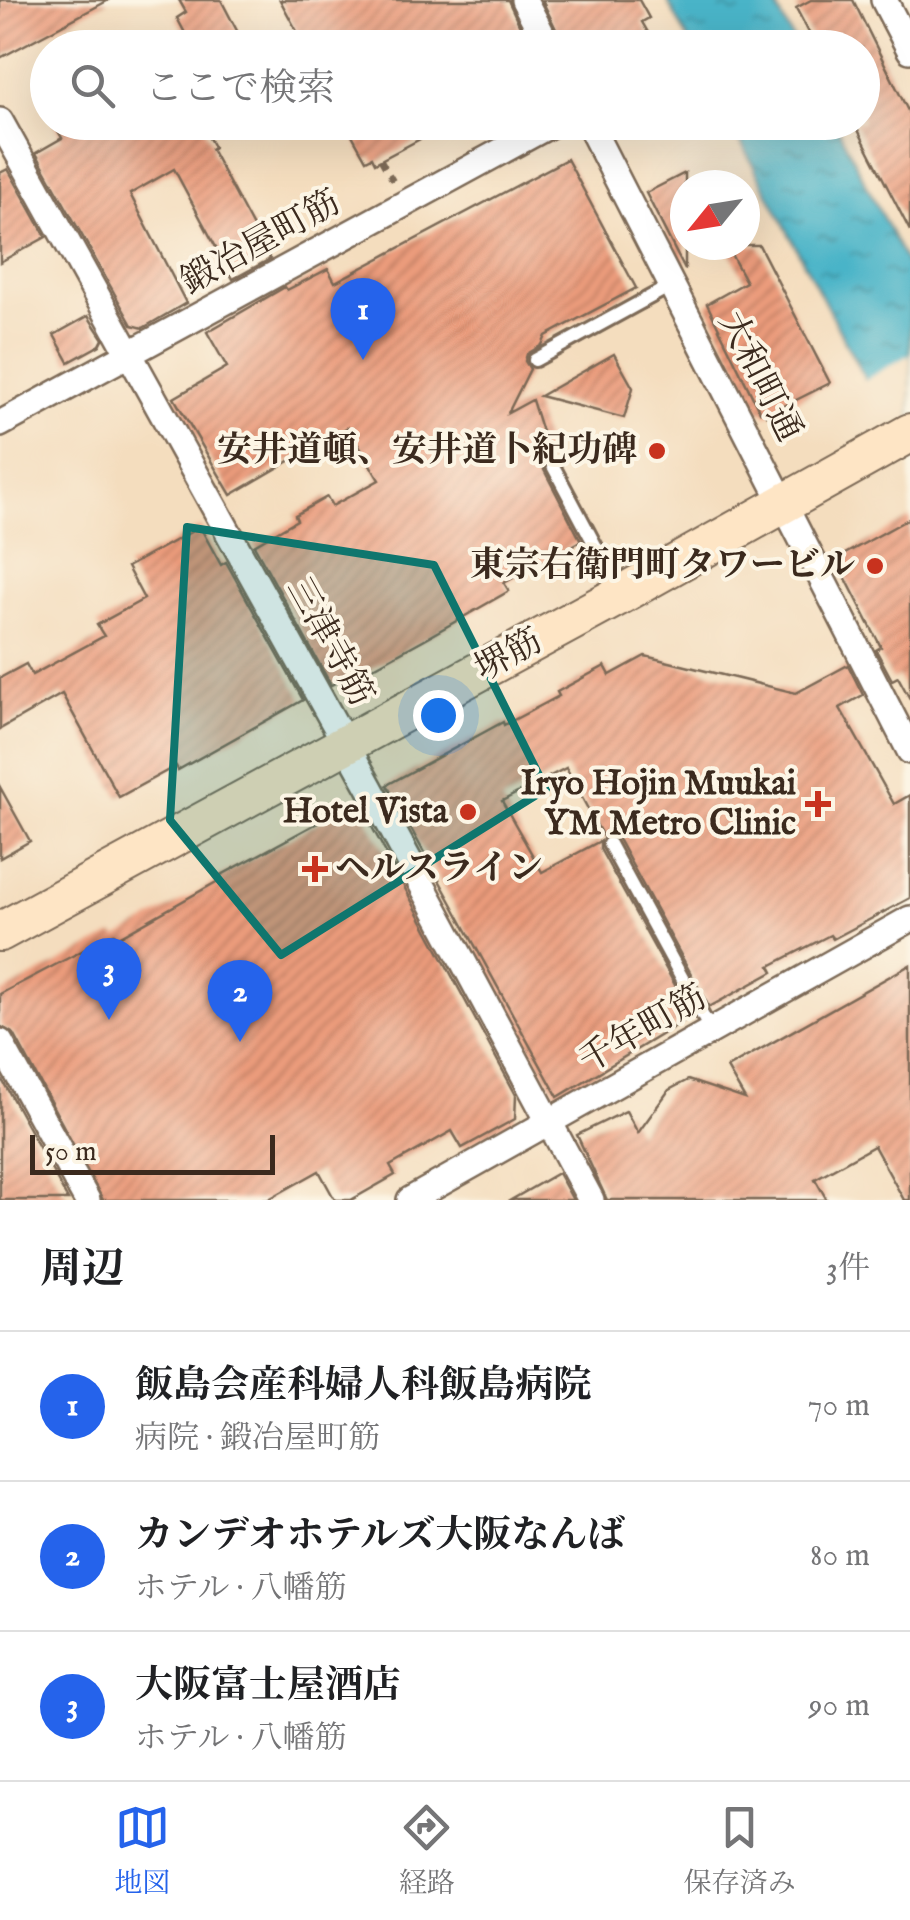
<!DOCTYPE html>
<html lang="ja">
<head>
<meta charset="utf-8">
<style>
  body { margin:0; font-family:"IM FELL English","Noto Serif JP",serif; background:#f2f2f2; color:#202124 }
  .compass { position:absolute; left:670px; top:170px; width:90px; height:90px; border-radius:50%; background:#fff; box-shadow:0 10px 40px #0002; rotate:240deg }
  .scale { position:absolute; left:30px; bottom:25px; width:245px; box-sizing:border-box; padding-left:10px; border:5px solid #3b2a1e; border-top:0; font-size:28px; line-height:35px; white-space:nowrap; color:#3b2a1e; -webkit-text-stroke:8px #fcf5e5; paint-order:stroke }
  .you { position:absolute; left:438px; top:715px; width:35px; height:35px; margin:-25px; border:8px solid #fff; border-radius:50%; background:#1a73e8; box-shadow:0 0 0 15px #1a73e833 }
  .badge { display:grid; place-items:center; width:65px; height:65px; border-radius:50%; background:#2563eb; color:#fff; font-size:32px; font-weight:700 }
  .pin { position:absolute; translate:-50% -82px; filter:drop-shadow(0 2px 5px #0008) }
  .pin::after { content:''; position:absolute; top:52px; width:35px; height:30px; background:inherit; clip-path:polygon(0 0,100% 0,50% 100%) }
  .list { margin:0; padding:0; list-style:none }
  h2 { display:flex; justify-content:space-between; align-items:center; height:130px; margin:0; padding:0 40px; font-size:42px }
  h2 small { font-size:32px; font-weight:400; color:#757577 }
  .list li { display:grid; grid-template-columns:65px 1fr auto; gap:30px; align-items:center; box-sizing:border-box; height:150px; padding:0 40px; border-top:2px solid #e0e0e0 }
  .list b { display:block; font-size:38px; white-space:nowrap }
  .list p { margin:0; font-size:32px; white-space:nowrap; color:#757577 }
  .list em { font-size:32px; font-style:normal; color:#757577 }
  .icon { flex:none; width:55px; height:55px; fill:none; stroke:currentColor; stroke-width:2; stroke-linecap:round; stroke-linejoin:round }
  .map { position:relative; flex:none; width:910px; height:1200px; overflow:hidden }
  .search { position:absolute; background:#fff; box-shadow:0 10px 40px #0002; left:30px; right:30px; top:30px; height:110px; display:flex; align-items:center; gap:25px; box-sizing:border-box; padding:0 35px; border-radius:55px; color:#757577; font-size:38px }
  .sheet { height:580px; background:#fff }
  nav { display:flex; justify-content:space-around; align-items:center; box-sizing:border-box; height:140px; border-top:2px solid #e0e0e0; background:#fff; font-size:28px; color:#757577 }
  nav a { display:grid; justify-items:center; gap:5px }
  nav .on { color:#2563eb }
  .map>svg:first-child { display:block }
  .water { fill:url(#water-ripples); stroke:#426f73; stroke-width:2.5 }
  .pier { fill:#f4ddbe }
  .building { fill:url(#building-hatch) }
  .lines { fill:none; stroke-linecap:round; stroke-linejoin:round }
  .lane-casing { stroke:#7c6956; stroke-width:18 }
  .street-casing { stroke:#7c6956; stroke-width:30 }
  .secondary-casing { stroke:#7c6956; stroke-width:42 }
  .path { stroke:#7c6956; stroke-width:6; stroke-dasharray:8 8; stroke-linecap:butt }
  .lane { stroke:#fff; stroke-width:12 }
  .street { stroke:#fff; stroke-width:25 }
  .secondary { stroke:#fee5c5; stroke-width:38 }
  .marked { fill:#0f766e; fill-opacity:0.2; stroke:#0f766e; stroke-width:8; stroke-linejoin:round }
  .poi-dot { fill:#c8321e; stroke:#fcf5e5; stroke-width:4 }
  .labels { text-anchor:middle; dominant-baseline:central; stroke-width:8; stroke-linejoin:round; paint-order:stroke }
  .street-label { font-size:35px; fill:#3b2a1e; stroke:#fcf5e5 }
  .poi-label { font-size:35px; font-weight:bold; fill:#3b2a1e; stroke:#fcf5e5; text-anchor:end }
</style>
</head>
<body>
<div class="map">
<svg width="910" height="1200" viewBox="0 0 910 1200">
  <defs>
    <pattern id="water-ripples" width="26" height="14" patternUnits="userSpaceOnUse" patternTransform="scale(2.5)"><rect width="26" height="14" fill="#4ab4c8"/><path d="M2 4q2-2 4 0t4 0M15 11q2-2 4 0t4 0" fill="none" stroke="#3f93a2"/></pattern>
    <pattern id="building-hatch" width="6" height="6" patternUnits="userSpaceOnUse" patternTransform="scale(2.5)"><rect width="6" height="6" fill="#eb9b7b"/><path d="M-1 1l2-2M0 6l6-6M5 7l2-2" fill="none" stroke="#c07f64"/></pattern>
  </defs>
  <rect width="100%" height="100%" fill="#fcf5e5"/>
  <filter id="ink" filterUnits="userSpaceOnUse"><feTurbulence type="fractalNoise" baseFrequency=".01" numOctaves="2"/><feDisplacementMap in="SourceGraphic" scale="20" xChannelSelector="R" yChannelSelector="G"/><feConvolveMatrix kernelMatrix="1 2 1 2 8 2 1 2 1" color-interpolation-filters="sRGB"/></filter>
  <filter id="wash" filterUnits="userSpaceOnUse"><feTurbulence type="fractalNoise" baseFrequency=".0048" numOctaves="4" result="noise"/><feDisplacementMap in="SourceGraphic" scale="40" xChannelSelector="R" yChannelSelector="G"/><feGaussianBlur stdDeviation="2.25" result="paint"/><feColorMatrix in="noise" values="0 0 0 0 0 0 0 0 0 0 0 0 0 0 0 0 0 1.4 0 .05"/><feComposite in="paint" operator="in"/></filter>
  <g filter="url(#wash)">
    <rect width="100%" height="100%" fill="#f4ddbe"/>
    <!-- water -->
    <g class="water">
      <polygon points="667,0 773,0 797,47 692,47"/>
      <polygon points="731,123 835,123 910,271 910,453 866,381"/>
    </g>
    <!-- pier -->
    <polygon class="pier" points="910,354 910,458 861,382"/>
    <g id="blocks">
      <!-- building -->
      <g class="building">
        <polygon points="0,0 109,0 0,58"/>
        <polygon points="179,0 221,0 246,48 193,48 177,18 186,12"/>
        <polygon points="280,0 508,0 530,48 306,48"/>
        <polygon points="542,0 639,0 649,18 642,22 657,48 565,48"/>
        <polygon points="811,0 853,0 910,115 910,231 854,122 862,122 862,48 817,48 796,8"/>
        <polygon points="53,122 200,122 214,147 211,149 270,259 233,279 174,169 130,194 186,303 143,328 132,325 36,153 62,138"/>
        <polygon points="345,122 452,122 375,163 372,157 366,160"/>
        <polygon points="567,159 636,288 546,336 542,345 527,354 525,361 530,369 508,413 532,400 550,457 544,462 544,470 581,541 504,583 509,591 423,640 341,685 339,681 331,685 254,545 297,520 295,515 327,497 332,506 379,480 348,427 231,495 174,398 227,367 207,332 285,287 287,290 328,269 335,282"/>
        <polygon points="8,169 46,237 0,262 0,173"/>
        <polygon points="685,173 685,270 646,193"/>
        <polygon points="726,245 759,245 830,383 766,415 764,410 760,412 707,304 746,282"/>
        <polygon points="88,316 103,339 100,345 69,362 54,335"/>
        <polygon points="614,354 633,388 624,418 540,396"/>
        <polygon points="910,518 910,699 898,677 892,680 876,650 881,647 836,559"/>
        <polygon points="200,527 221,565 226,562 303,700 178,770 176,766 119,797 62,694 0,729 0,678 26,664 32,675 104,636 97,625 144,599 127,567"/>
        <polygon points="645,656 796,693 848,665 863,695 840,708 894,804 910,795 910,898 833,939 830,935 770,966 773,972 709,1007 618,839 610,834 603,837 566,768 502,801 542,872 600,841 600,849 692,1016 558,1097 387,785 503,722 504,725 559,696 557,692 605,666 610,675"/>
        <polygon points="0,787 30,841 0,858"/>
        <polygon points="358,801 516,1095 515,1119 462,1148 452,1131 390,1166 395,1175 351,1200 335,1200 319,1171 267,1200 103,1200 14,1034 0,1026 0,994 114,934 117,938 218,881 216,878"/>
        <polygon points="910,965 910,1200 904,1200 874,1146 815,1179 827,1200 607,1200 577,1135 626,1111 638,1133 669,1090 688,1080 745,1099 727,1068"/>
        <polygon points="0,1076 68,1200 0,1200"/>
        <polygon points="558,1173 573,1200 511,1200"/>
      </g>
    </g>
  </g>
  <g filter="url(#ink)">
    <use href="#blocks" fill-opacity="0" stroke="#7c6956" stroke-width="2.5"/>
    <g class="lines">
      <defs>
        <g id="lane">
          <polyline points="535,360 672,285"/>
          <polyline points="553,466 620,592"/>
          <polyline points="609,844 711,1031"/>
        </g>
        <g id="street">
          <polyline points="524,0 549,48"/>
          <polyline points="884,0 910,50"/>
          <polyline points="0,121 369,786 591,1200"/>
          <polyline points="588,122 910,751"/>
          <polyline points="0,424 555,122"/>
          <polyline points="0,1042 87,1200"/>
          <polyline points="410,1200 910,919"/>
        </g>
        <polyline id="secondary" points="0,932 622,594 910,433"/>
      </defs>
      <!-- lane casing -->
      <use href="#lane" class="lane-casing"/>
      <!-- street casing -->
      <use href="#street" class="street-casing"/>
      <!-- secondary casing -->
      <use href="#secondary" class="secondary-casing"/>
      <!-- path -->
      <polyline class="path" points="381,160 393,181"/>
      <!-- lane -->
      <use href="#lane" class="lane"/>
      <!-- street -->
      <use href="#street" class="street"/>
      <!-- secondary -->
      <use href="#secondary" class="secondary"/>
    </g>
  </g>
  <!-- marked area -->
  <path class="marked" d="M187,527l247,38 112,224 -265,166 -111,-135z"/>
  <!-- markers -->
  <g class="poi-dot">
    <circle cx="657" cy="451" r="10"/>
    <circle cx="875" cy="566" r="10"/>
    <path d="M813 789h10v10h10v10h-10v10h-10v-10h-10v-10h10z"/>
    <circle cx="468" cy="812" r="10"/>
    <path d="M310 854h10v10h10v10h-10v10h-10v-10h-10v-10h10z"/>
  </g>
  <g class="labels">
    <!-- street labels -->
    <g class="street-label">
      <text transform="translate(261 243) rotate(-29)">鍛冶屋町筋</text>
      <text transform="translate(759 377) rotate(63)">大和町通</text>
      <text transform="translate(329 642) rotate(61)">三津寺筋</text>
      <text transform="translate(509 656) rotate(-29)">堺筋</text>
      <text transform="translate(643 1030) rotate(-30)">千年町筋</text>
    </g>
    <!-- poi labels -->
    <g class="poi-label">
      <text x="637" y="451">安井道頓、安井道卜紀功碑</text>
      <text x="855" y="566">東宗右衛門町タワービル</text>
      <text x="796" y="784">Iryo Hojin Muukai<tspan x="796" dy="40">YM Metro Clinic</tspan></text>
      <text x="448" y="812">Hotel Vista</text>
      <text x="335" y="869" text-anchor="start">ヘルスライン</text>
    </g>
  </g>
</svg>
<svg class="compass" viewBox="-18 -18 36 36"><path d="M0-13l5 13h-10z" fill="#e53935"/><path d="M0 13l5-13h-10z" fill="#757577"/></svg>
<div class="scale">50 m</div>
<div class="you"></div>
<div class="pin badge" style="left:363px;top:360px">1</div>
<div class="pin badge" style="left:240px;top:1042px">2</div>
<div class="pin badge" style="left:109px;top:1020px">3</div>
<div class="search"><svg class="icon" aria-label="search" viewBox="0 0 24 24"><circle cx="10" cy="10" r="6"/><path d="M15 15l6 6"/></svg>ここで検索</div>
</div>
<section class="sheet">
<h2>周辺<small>3件</small></h2>
<ul class="list">
<li><span class="badge">1</span><div><b>飯島会産科婦人科飯島病院</b><p>病院 · 鍛冶屋町筋</p></div><em>70 m</em></li>
<li><span class="badge">2</span><div><b>カンデオホテルズ大阪なんば</b><p>ホテル · 八幡筋</p></div><em>80 m</em></li>
<li><span class="badge">3</span><div><b>大阪富士屋酒店</b><p>ホテル · 八幡筋</p></div><em>90 m</em></li>
</ul>
</section>
<nav>
<a class="on"><svg class="icon" aria-label="map" viewBox="0 0 24 24"><path d="M3 6l6-2 6 2 6-2v14l-6 2-6-2-6 2zM9 4v14M15 6v14"/></svg>地図</a>
<a><svg class="icon" aria-label="directions" viewBox="0 0 24 24"><path d="M12 3l9 9-9 9-9-9zM9 14v-3h6M13 9l2 2-2 2"/></svg>経路</a>
<a><svg class="icon" aria-label="saved" viewBox="0 0 24 24"><path d="M7 4h10v16l-5-4-5 4z"/></svg>保存済み</a>
</nav>
</body>
</html>
